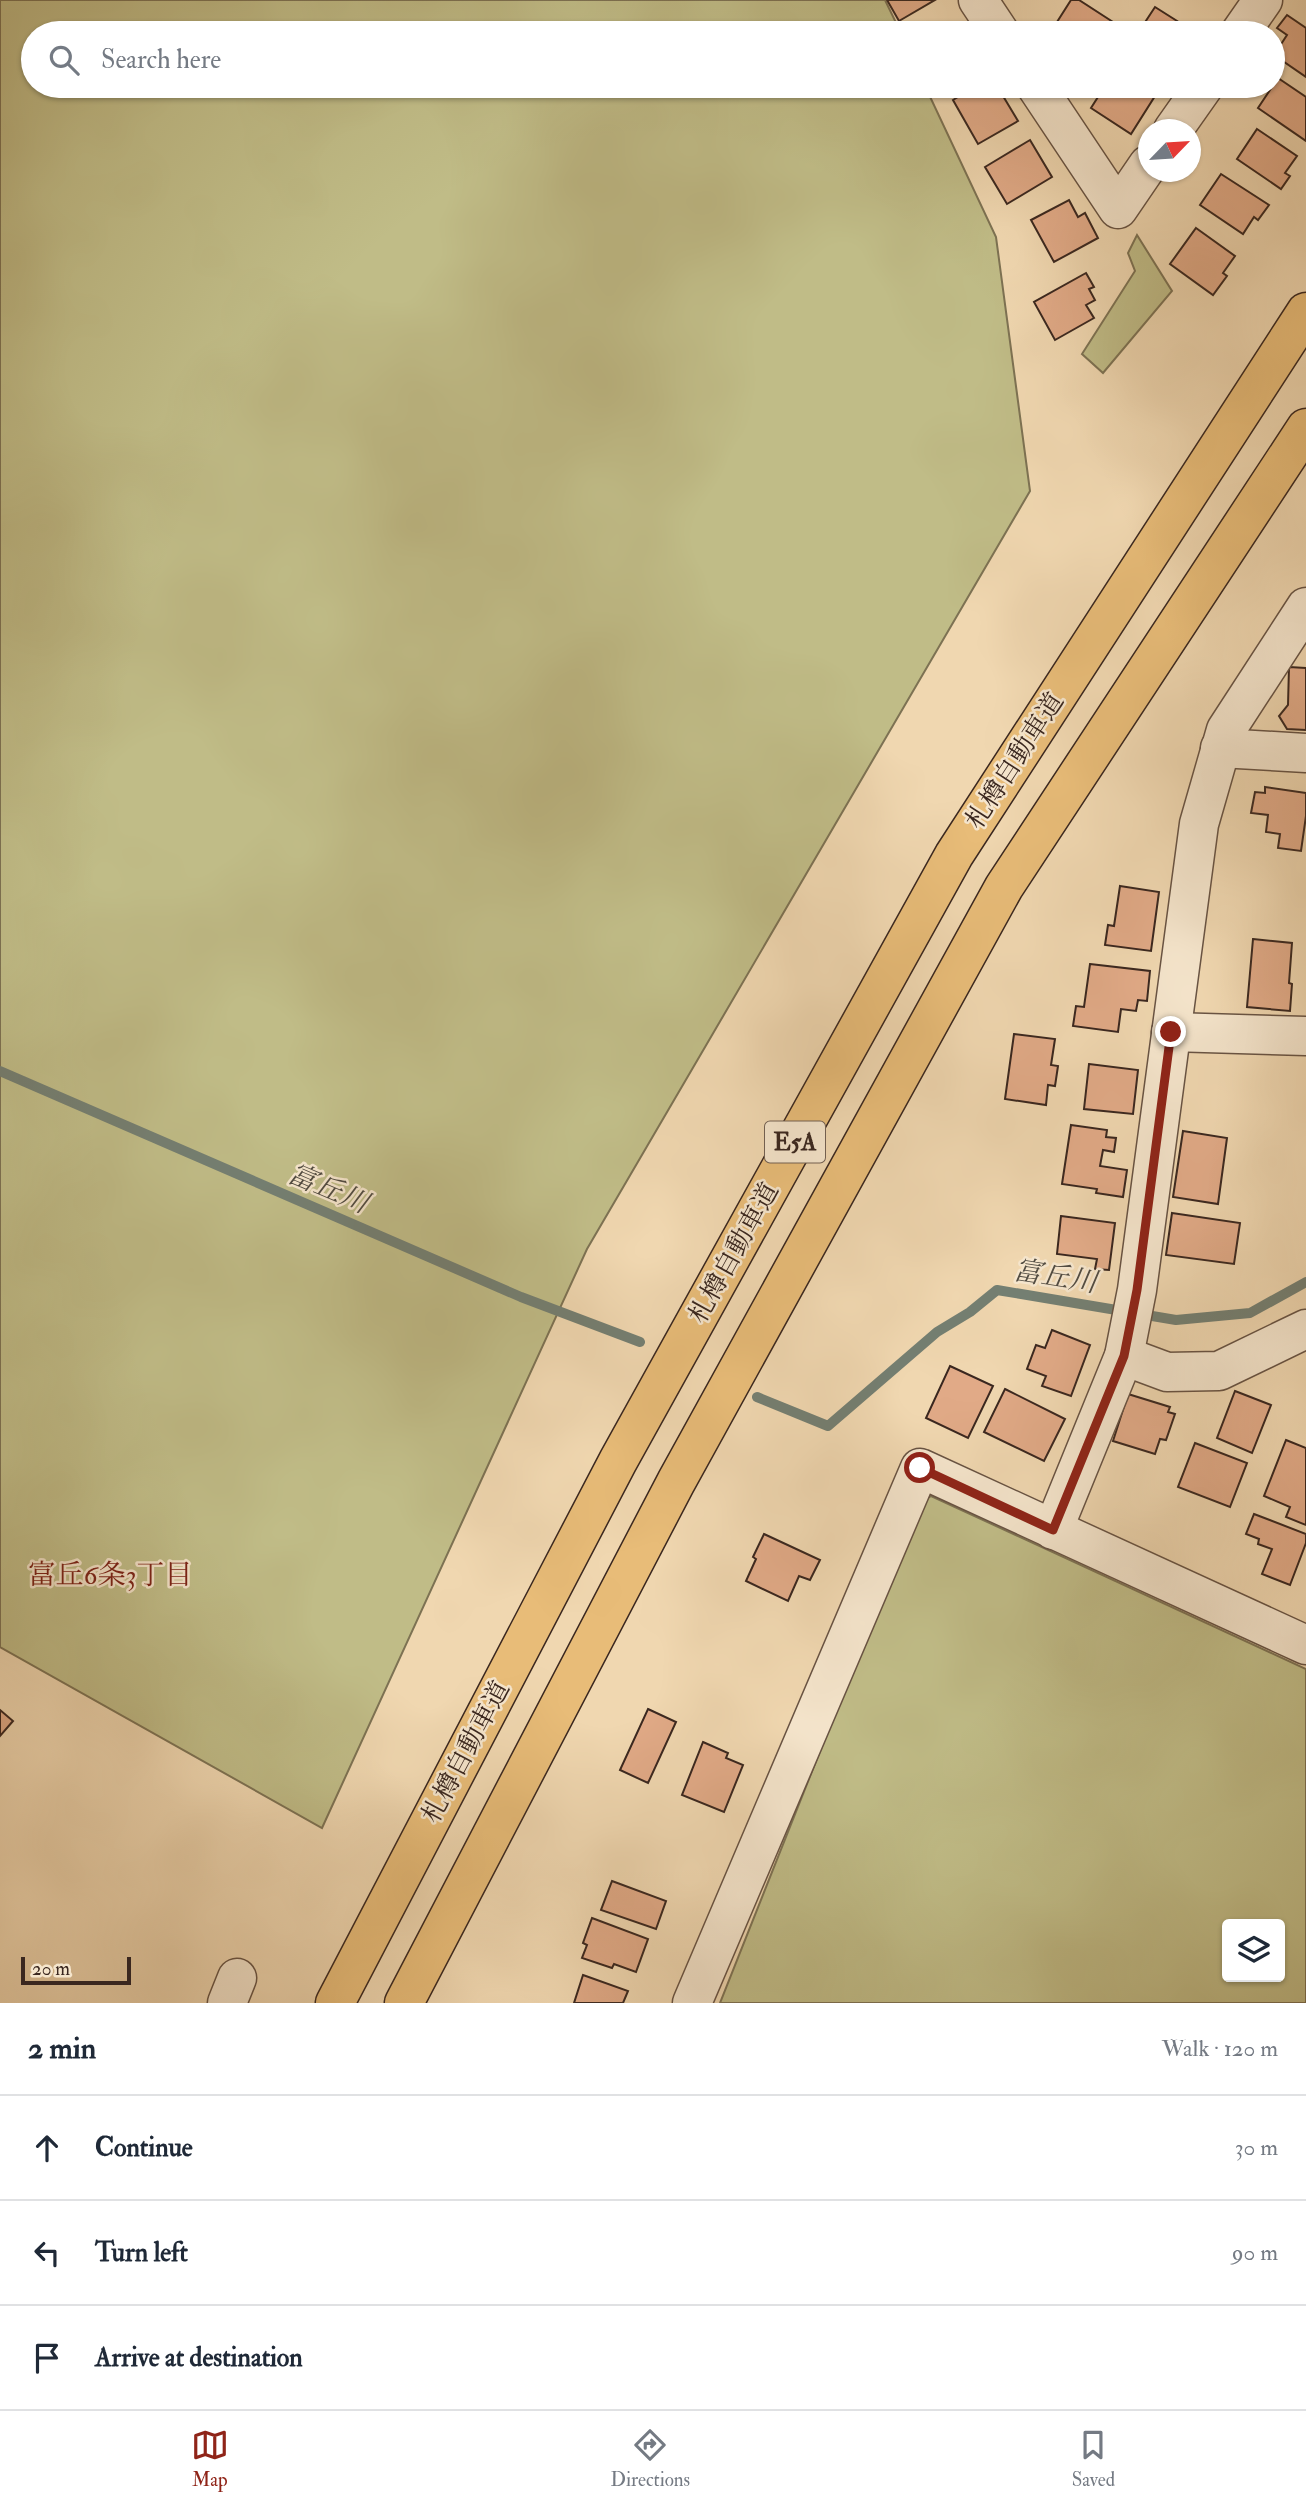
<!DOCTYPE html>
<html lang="en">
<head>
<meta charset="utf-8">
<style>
  body { margin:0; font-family:"IM FELL Double Pica","Noto Serif JP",serif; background:#f6f6f7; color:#1f2937 }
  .controls { position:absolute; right:21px; bottom:21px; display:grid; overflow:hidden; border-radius:7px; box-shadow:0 2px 5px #0004 }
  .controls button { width:63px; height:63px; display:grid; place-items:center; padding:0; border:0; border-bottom:2px solid #e0e1e3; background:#fff; color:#1f2937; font:35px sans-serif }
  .compass { position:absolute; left:1138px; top:119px; width:63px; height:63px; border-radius:50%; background:#fff; box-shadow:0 2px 5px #0004; rotate:65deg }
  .scale { position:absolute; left:21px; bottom:18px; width:110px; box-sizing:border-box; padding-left:7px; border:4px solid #3a271f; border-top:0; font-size:19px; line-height:24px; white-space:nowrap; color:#3a271f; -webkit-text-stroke:5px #f5e5cc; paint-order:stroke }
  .stop { position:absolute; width:21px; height:21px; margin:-16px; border:5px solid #8f2418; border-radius:50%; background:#fff }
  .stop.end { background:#8f2418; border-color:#fff; box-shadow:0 2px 7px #0008 }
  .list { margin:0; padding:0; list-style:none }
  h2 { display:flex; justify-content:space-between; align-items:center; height:91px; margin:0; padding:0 28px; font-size:30px }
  h2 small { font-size:23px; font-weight:400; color:#747a83 }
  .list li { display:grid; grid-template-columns:46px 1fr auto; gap:21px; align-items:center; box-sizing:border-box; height:105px; padding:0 28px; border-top:2px solid #e0e1e3 }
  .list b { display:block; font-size:26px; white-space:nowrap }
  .list em { font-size:23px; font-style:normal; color:#747a83 }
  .icon { flex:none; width:38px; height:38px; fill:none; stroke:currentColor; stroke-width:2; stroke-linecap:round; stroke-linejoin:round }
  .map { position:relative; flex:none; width:1306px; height:2003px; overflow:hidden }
  .search { position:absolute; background:#fff; box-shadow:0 2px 5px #0004; left:21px; right:21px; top:21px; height:77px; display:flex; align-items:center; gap:18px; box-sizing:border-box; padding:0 24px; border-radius:38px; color:#747a83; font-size:26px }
  .sheet { height:406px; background:#fff }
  nav { display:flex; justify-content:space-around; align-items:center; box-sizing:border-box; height:98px; border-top:2px solid #e0e1e3; background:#fff; font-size:19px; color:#747a83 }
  nav a { display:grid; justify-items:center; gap:4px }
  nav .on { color:#8f2418 }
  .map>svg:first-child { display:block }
  .green { fill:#c0bc87; stroke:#7d7253; stroke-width:2; fill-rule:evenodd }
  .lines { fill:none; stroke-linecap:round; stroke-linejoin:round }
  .stream { stroke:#747f72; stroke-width:10 }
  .building { fill:#e1aa87; stroke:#3a271f; stroke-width:2 }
  .minor-casing { stroke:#685343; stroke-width:41 }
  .highway-casing { stroke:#3a271f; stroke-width:41 }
  .minor { stroke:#f5e5cc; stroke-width:38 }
  .highway { stroke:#e8bc78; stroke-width:38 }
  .route { stroke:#8f2418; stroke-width:9 }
  .labels { text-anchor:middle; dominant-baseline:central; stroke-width:5; stroke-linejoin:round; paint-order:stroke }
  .shield { fill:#f5e5cc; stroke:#726053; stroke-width:2 }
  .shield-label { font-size:24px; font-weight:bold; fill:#3a271f }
  .street-label { font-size:26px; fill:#3a271f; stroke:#f5e5cc }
  .water-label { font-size:28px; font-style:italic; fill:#524c42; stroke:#f5e5cc }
  .neighbourhood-label { font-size:28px; fill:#7a1f14; stroke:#f5e5cc }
</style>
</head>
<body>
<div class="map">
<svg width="1306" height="2003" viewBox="0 0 1306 2003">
  <rect width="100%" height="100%" fill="#f0d7b0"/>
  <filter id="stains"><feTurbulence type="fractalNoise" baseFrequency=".00286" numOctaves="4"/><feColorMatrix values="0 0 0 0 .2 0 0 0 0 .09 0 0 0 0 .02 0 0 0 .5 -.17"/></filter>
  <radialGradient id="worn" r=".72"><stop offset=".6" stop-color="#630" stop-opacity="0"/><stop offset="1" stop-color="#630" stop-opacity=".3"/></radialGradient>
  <!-- green -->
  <g class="green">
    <polygon points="0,0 885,0 901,33 33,33 33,86 925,86 996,237 1030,491 587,1249 322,1828 0,1647"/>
    <polygon points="1137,235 1172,291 1103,373 1082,354 1135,271 1128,253"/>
    <path d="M931,1496l375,173v334h-586l199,-501zM1227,1924h53v53h-53z"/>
  </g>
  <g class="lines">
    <!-- stream -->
    <g class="stream">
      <polyline points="0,1071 521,1297 640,1342"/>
      <polyline points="757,1397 828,1426 937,1332 970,1312 997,1290 1176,1320 1250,1313 1306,1282"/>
    </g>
  </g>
  <!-- building -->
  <g class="building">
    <polygon points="887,0 935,0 899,21"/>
    <polygon points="1071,0 1079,0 1113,22 1106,33 1050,33"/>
    <polygon points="1155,7 1196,33 1138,33"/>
    <polygon points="1287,15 1306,28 1306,77 1274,55 1287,35 1277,28"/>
    <polygon points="1278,78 1306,97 1306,141 1258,108"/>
    <polygon points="976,86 997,86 1018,121 978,144 953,100"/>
    <polygon points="1105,86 1139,86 1155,96 1131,134 1091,108"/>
    <polygon points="1257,129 1297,156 1285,173 1290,176 1281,189 1237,159"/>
    <polygon points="1030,140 1052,177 1007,204 985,167"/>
    <polygon points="1221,174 1269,205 1258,220 1254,217 1243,234 1200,205"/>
    <polygon points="1069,200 1078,217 1085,213 1098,238 1054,262 1031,220"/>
    <polygon points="1196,228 1235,256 1223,273 1227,276 1213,295 1170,264"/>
    <polygon points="1086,273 1094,287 1089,289 1095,300 1086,305 1094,318 1055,340 1034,302"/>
    <polygon points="1289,667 1306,668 1306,730 1287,729 1279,716 1288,705"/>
    <polygon points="1265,787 1306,793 1306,816 1301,851 1278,848 1280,834 1266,832 1268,815 1251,813 1255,792 1265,793"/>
    <polygon points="1120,886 1159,892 1151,951 1105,945 1108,925 1114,926"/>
    <polygon points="1253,939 1292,943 1289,983 1292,984 1290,1011 1247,1007"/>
    <polygon points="1090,964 1150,971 1147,1001 1138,1000 1136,1011 1121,1009 1118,1032 1073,1026 1076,1006 1084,1007"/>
    <polygon points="1014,1034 1055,1039 1051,1065 1058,1066 1055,1086 1048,1085 1046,1105 1005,1099"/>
    <polygon points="1089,1064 1138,1070 1133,1114 1084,1109"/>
    <polygon points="1071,1125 1107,1130 1106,1137 1116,1138 1114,1152 1103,1150 1100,1166 1127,1170 1123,1197 1096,1193 1097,1189 1062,1184"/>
    <polygon points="1183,1131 1227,1138 1218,1204 1173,1197"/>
    <polygon points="1172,1213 1240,1223 1234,1264 1166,1255"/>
    <polygon points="1061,1216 1115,1223 1109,1270 1095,1269 1097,1259 1057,1254"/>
    <polygon points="1052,1330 1090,1345 1071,1396 1042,1386 1046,1376 1027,1369 1036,1345 1045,1348"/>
    <polygon points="950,1366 993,1386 968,1438 926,1418"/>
    <polygon points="1005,1389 1065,1419 1044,1461 984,1432"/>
    <polygon points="1235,1391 1271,1405 1252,1453 1217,1438"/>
    <polygon points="1128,1394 1170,1407 1168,1412 1175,1414 1166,1440 1160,1439 1155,1454 1113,1441"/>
    <polygon points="1286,1440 1306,1448 1306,1525 1286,1517 1290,1507 1264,1496"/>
    <polygon points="1195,1443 1247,1463 1230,1507 1178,1487"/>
    <polygon points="1254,1514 1306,1534 1306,1543 1290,1585 1262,1574 1272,1549 1258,1544 1259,1539 1246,1534"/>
    <polygon points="764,1534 820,1560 810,1580 799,1576 788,1601 746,1581 756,1559 753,1557"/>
    <polygon points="648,1709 676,1722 648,1783 620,1770"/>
    <polygon points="0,1710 13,1721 0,1736"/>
    <polygon points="703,1742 728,1753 726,1758 743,1765 724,1812 682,1795"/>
    <polygon points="612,1881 666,1901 656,1929 601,1910"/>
    <polygon points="592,1918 648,1939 636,1972 614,1964 612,1968 582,1958 587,1945 583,1943"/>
    <polygon points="583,1975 628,1991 623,2003 574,2003"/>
  </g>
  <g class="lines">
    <defs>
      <g id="minor">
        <polyline points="978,0 1000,33"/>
        <polyline points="1240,33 1263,0"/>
        <polyline points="1036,86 1118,209 1148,165"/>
        <polyline points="1173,130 1204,86"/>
        <polyline points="1220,748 1306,753"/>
        <polyline points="1171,1032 1306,1036"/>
        <polyline points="1124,1356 1167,1372 1219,1371 1306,1329"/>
        <polyline points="1053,1530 1124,1356 1137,1290 1199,824 1226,730 1306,607"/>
        <polyline points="227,2003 237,1978"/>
        <polyline points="692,2003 920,1468 1306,1645"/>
      </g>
      <g id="highway">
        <polyline points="335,2003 618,1461 954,855 1306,312"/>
        <polyline points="404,2003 676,1482 1004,887 1306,428"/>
      </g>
    </defs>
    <!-- minor casing -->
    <use href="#minor" class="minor-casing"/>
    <!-- highway casing -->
    <use href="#highway" class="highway-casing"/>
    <!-- minor -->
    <use href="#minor" class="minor"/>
    <!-- highway -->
    <use href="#highway" class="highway"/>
  </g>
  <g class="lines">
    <!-- route -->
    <polyline class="route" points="920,1468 1053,1530 1124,1356 1137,1290 1171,1032"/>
  </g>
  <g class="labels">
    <!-- shield labels -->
    <rect class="shield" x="765" y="1121.5" width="60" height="41" rx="5"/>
    <g class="shield-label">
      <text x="795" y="1142">E5A</text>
    </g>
    <!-- street labels -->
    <g class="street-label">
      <text transform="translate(1015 761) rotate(-57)">札樽自動車道</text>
      <text transform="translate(734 1253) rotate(-61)">札樽自動車道</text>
      <text transform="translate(466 1752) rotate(-62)">札樽自動車道</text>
    </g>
    <!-- water labels -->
    <g class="water-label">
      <text transform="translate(328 1189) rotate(23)">富丘川</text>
      <text transform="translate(1055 1277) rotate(9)">富丘川</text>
    </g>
    <!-- neighbourhood labels -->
    <g class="neighbourhood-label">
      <text x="110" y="1575">富丘6条3丁目</text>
    </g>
  </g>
  <rect width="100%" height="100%" filter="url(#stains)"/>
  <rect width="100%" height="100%" fill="url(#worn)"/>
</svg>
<div class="controls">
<button><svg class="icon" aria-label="layers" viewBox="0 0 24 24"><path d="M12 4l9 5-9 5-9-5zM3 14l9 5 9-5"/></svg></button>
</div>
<svg class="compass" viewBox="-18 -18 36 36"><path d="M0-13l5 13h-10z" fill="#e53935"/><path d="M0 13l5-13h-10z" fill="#747a83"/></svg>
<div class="scale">20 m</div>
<div class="stop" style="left:920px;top:1468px"></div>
<div class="stop end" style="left:1171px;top:1032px"></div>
<div class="search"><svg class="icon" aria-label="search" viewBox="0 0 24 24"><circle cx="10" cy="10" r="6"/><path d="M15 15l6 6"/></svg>Search here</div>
</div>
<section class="sheet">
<h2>2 min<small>Walk · 120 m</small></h2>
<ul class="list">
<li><svg class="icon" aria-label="ahead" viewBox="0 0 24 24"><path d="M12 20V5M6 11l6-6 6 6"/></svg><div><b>Continue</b></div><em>30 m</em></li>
<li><svg class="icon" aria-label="left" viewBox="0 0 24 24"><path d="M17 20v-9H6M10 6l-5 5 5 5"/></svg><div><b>Turn left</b></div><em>90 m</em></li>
<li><svg class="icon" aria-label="arrive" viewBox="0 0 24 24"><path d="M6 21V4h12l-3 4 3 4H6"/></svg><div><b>Arrive at destination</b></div></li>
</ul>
</section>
<nav>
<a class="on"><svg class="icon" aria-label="map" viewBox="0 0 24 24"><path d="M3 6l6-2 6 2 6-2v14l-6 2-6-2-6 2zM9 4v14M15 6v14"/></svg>Map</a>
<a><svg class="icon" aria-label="directions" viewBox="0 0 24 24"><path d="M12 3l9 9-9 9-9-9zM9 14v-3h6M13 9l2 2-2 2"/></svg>Directions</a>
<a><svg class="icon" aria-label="saved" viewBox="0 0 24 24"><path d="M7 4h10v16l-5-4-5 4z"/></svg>Saved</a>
</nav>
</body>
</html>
